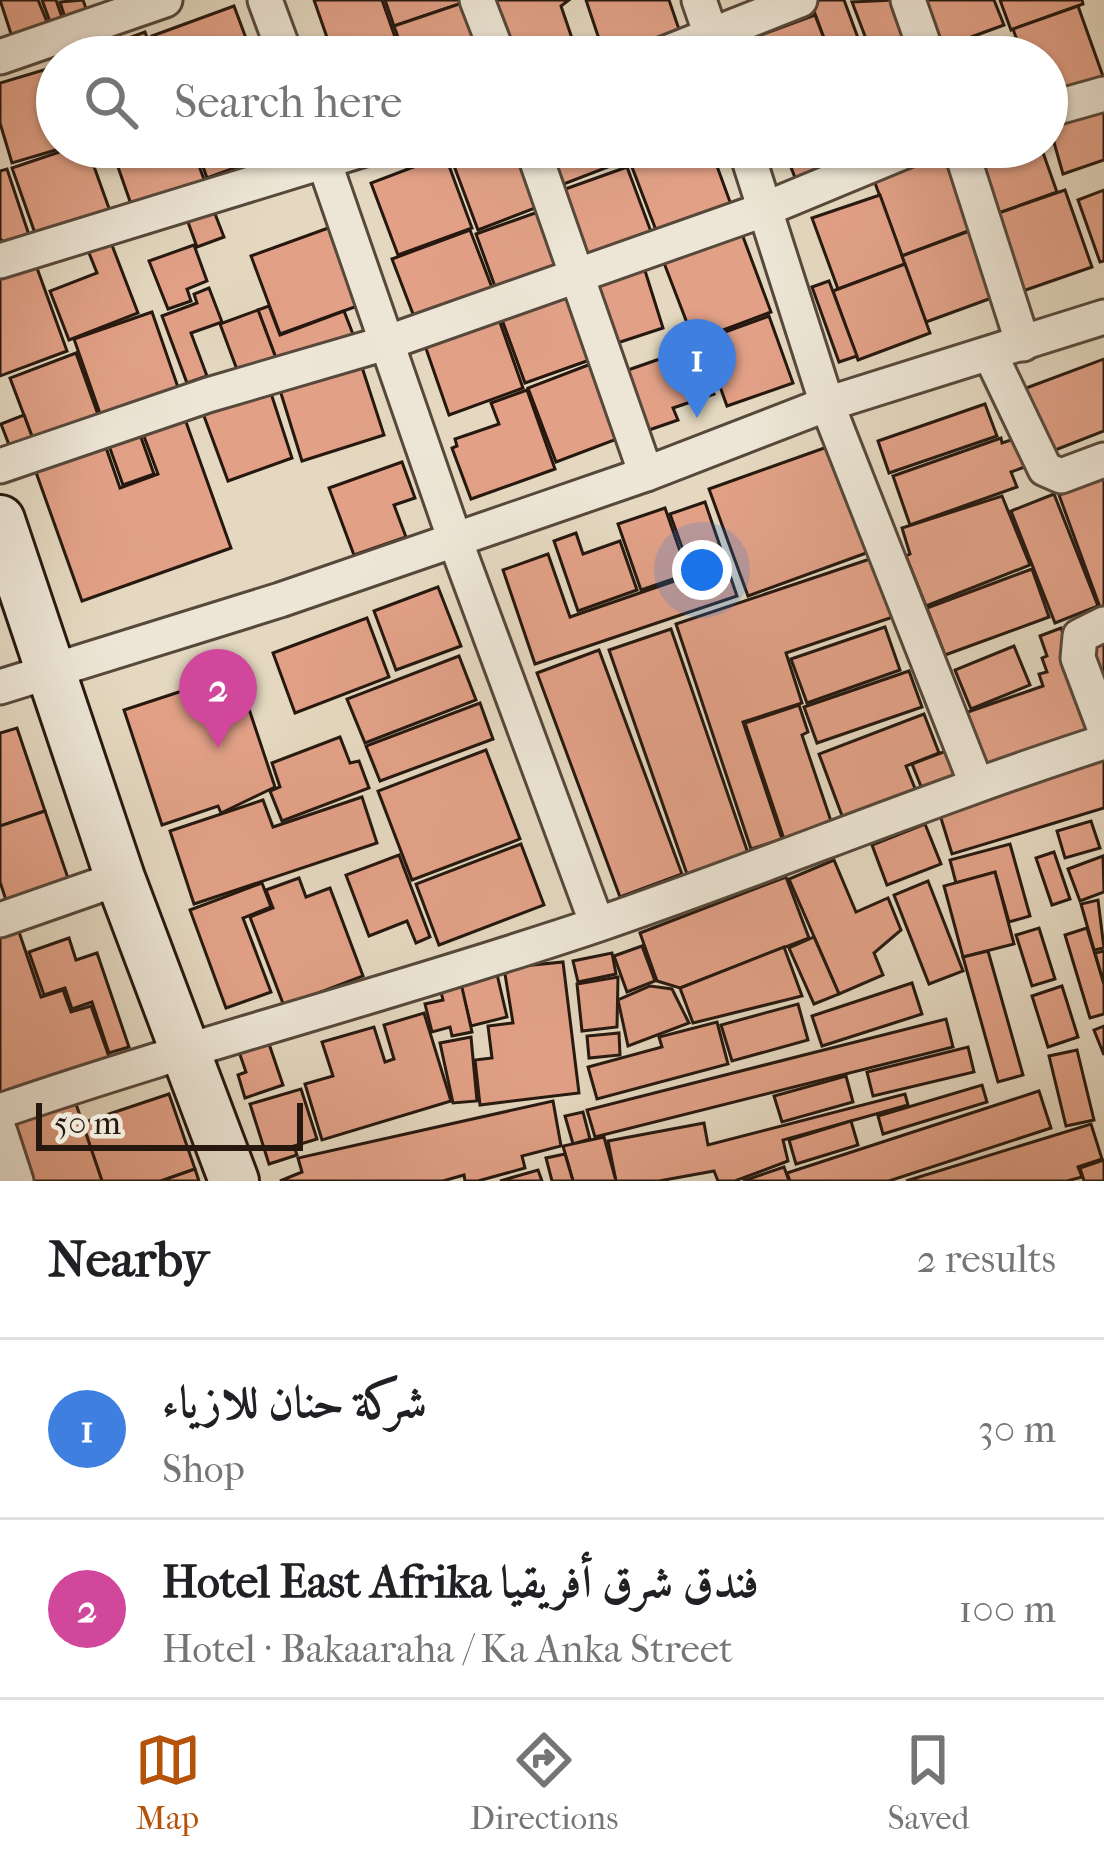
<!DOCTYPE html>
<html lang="en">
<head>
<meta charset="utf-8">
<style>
  body { margin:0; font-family:"IM FELL French Canon",Amiri,serif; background:#f2f2f2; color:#202124 }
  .scale { position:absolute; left:36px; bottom:30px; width:267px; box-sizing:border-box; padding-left:12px; border:6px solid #26180f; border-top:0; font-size:33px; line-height:42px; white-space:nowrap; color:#26180f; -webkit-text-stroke:9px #ede6d6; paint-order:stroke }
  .you { position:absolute; left:702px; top:570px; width:42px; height:42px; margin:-30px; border:9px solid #fff; border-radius:50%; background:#1a73e8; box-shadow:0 0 0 18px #1a73e833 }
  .badge { display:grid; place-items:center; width:78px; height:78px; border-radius:50%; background:#b45309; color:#fff; font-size:39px; font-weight:700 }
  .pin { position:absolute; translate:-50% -99px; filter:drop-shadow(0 3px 6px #0008) }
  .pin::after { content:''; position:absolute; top:63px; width:42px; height:36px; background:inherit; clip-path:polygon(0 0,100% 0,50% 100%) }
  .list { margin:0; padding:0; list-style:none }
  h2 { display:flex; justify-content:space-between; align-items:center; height:156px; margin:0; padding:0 48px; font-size:51px }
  h2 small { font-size:39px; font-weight:400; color:#757577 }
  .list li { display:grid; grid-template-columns:78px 1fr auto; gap:36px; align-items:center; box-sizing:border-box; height:180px; padding:0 48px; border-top:3px solid #e0e0e0 }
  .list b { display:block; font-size:45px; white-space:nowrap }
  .list p { margin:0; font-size:39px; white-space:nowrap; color:#757577 }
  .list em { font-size:39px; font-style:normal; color:#757577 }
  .icon { flex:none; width:66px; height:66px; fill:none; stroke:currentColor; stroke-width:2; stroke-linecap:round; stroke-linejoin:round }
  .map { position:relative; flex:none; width:1104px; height:1181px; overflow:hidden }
  .search { position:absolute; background:#fff; box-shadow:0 3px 9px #0004; left:36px; right:36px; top:36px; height:132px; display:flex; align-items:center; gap:30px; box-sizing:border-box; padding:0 42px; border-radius:66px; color:#757577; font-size:45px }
  .sheet { height:516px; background:#fff }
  nav { display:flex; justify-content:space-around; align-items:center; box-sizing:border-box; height:168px; border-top:3px solid #e0e0e0; background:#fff; font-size:33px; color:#757577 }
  nav a { display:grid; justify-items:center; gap:6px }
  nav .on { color:#b45309 }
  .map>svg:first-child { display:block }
  .building { fill:#e2a187; stroke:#26180f; stroke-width:3 }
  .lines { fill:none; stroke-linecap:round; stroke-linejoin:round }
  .street-casing { stroke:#56483b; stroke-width:39 }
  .secondary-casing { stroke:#26180f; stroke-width:54 }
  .street { stroke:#ede6d6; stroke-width:33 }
  .secondary { stroke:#ede6d6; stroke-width:48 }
</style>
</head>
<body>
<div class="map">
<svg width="1104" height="1181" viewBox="0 0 1104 1181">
  <rect width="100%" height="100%" fill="#e4d8c0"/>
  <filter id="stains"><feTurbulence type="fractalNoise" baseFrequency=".00167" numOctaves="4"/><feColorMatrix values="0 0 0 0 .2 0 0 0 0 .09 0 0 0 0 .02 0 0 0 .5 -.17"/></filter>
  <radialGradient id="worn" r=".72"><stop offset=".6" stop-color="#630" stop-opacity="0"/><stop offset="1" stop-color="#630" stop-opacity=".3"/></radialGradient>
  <!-- building -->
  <g class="building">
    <polygon points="0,0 38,0 50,29 14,43"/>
    <polygon points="42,0 56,0 64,23 52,27"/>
    <polygon points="83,0 89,17 67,24 60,2"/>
    <polygon points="314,0 382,0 402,57 311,57 331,49"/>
    <polygon points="385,0 464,0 465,2 394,26"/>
    <polygon points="494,0 569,0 561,6 576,50 567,57 513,57"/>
    <polygon points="586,0 669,0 682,38 627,57 605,57"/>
    <polygon points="820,0 844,0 865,57 831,57 811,3"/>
    <polygon points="894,0 916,57 873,57 852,2"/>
    <polygon points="911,0 994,0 1004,25 930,52"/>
    <polygon points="1000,0 1082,0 1083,4 1011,30"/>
    <polygon points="465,2 492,57 405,57 394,26"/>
    <polygon points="234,6 253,57 160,57 152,36"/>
    <polygon points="1078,6 1104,79 1047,107 1047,57 1023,57 1013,29"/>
    <polygon points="815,15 831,57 751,57 745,41"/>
    <polygon points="145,32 154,57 112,57 107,46"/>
    <polygon points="57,66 57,147 66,147 12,163 0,123 0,83"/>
    <polygon points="1104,98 1104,160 1063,174 1047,118"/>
    <polygon points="74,147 87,147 110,211 36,236 12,168"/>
    <polygon points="111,147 192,147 205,182 132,207"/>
    <polygon points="196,147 279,147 281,151 207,178"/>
    <polygon points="447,147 521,147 543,205 478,230"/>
    <polygon points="541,147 615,147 621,162 556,187"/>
    <polygon points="620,147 680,147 626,165"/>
    <polygon points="685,147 710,147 733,210 659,238 632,167"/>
    <polygon points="783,147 861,147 863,154 796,180"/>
    <polygon points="966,147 1041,147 1057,192 990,216"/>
    <polygon points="946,148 976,228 902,256 872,175"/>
    <polygon points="445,155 472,228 398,255 371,183"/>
    <polygon points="627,167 653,237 583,263 557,192"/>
    <polygon points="7,169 30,238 7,245 0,239 0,171"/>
    <polygon points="1065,190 1092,267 1017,293 990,216"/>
    <polygon points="1104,190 1104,261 1100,262 1078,200"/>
    <polygon points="880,195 905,264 838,289 812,218"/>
    <polygon points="210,201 224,237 197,247 184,211"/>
    <polygon points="538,212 560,269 497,292 476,234"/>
    <polygon points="331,227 360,305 280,334 251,256"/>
    <polygon points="470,230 496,298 418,327 392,259"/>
    <polygon points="972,230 997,296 926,322 902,256"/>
    <polygon points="742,234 771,312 694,341 664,263"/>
    <polygon points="110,240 138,313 69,340 50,291 97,273 87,248"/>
    <polygon points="194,245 207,281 187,289 191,301 168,309 149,261"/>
    <polygon points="33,257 67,351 0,376 0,269"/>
    <polygon points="641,258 663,328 608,346 585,276"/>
    <polygon points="905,264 930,333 858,360 833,291"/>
    <polygon points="570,280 598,357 525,383 497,306"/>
    <polygon points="829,281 857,356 839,362 812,287"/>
    <polygon points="209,288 222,322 191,333 207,376 187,383 162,316 197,303 194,294"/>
    <polygon points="269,306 280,335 344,311 356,342 280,369 258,310"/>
    <polygon points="258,310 280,369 242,383 220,324"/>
    <polygon points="496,311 523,388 449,415 422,337"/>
    <polygon points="152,312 181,396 103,422 74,339"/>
    <polygon points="769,316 793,383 727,406 703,340"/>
    <polygon points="697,346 714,394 673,408 678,420 649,430 628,370"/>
    <polygon points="76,353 101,423 36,447 10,378"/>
    <polygon points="1104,359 1104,431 1045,454 1021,390"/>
    <polygon points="360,361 384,435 302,461 279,387"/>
    <polygon points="596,362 625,436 556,462 528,388"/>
    <polygon points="268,384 292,458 228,481 201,408"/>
    <polygon points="527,390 555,469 471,499 452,448 457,446 455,439 499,424 491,403"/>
    <polygon points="985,404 997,436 889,473 878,441"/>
    <polygon points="181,408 231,548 82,601 33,464 103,439 120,488 158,474 139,423"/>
    <polygon points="24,415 36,447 13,455 1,424"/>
    <polygon points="138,429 154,474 123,485 107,440"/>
    <polygon points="1026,435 1036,463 1011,472 1017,487 910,525 893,476 1001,438 1002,443"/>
    <polygon points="830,446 869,552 748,596 709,489"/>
    <polygon points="402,462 415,498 394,505 406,537 354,555 329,488"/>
    <polygon points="1104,479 1104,609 1101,610 1059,495"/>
    <polygon points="1054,494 1098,606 1055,623 1011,511"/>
    <polygon points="1002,496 1030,565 926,606 906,556 910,554 902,528"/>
    <polygon points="705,502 737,596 535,664 503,570 548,554 570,617 692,575 670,514"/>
    <polygon points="665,508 688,574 641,590 618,524"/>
    <polygon points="576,533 583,554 620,541 637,590 578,611 554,541"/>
    <polygon points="873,558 893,617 786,653 802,703 743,722 782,839 751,849 676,624"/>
    <polygon points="1032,569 1049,617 945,655 927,608"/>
    <polygon points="438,587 461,646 396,670 374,611"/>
    <polygon points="367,618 389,677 295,713 273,653"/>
    <polygon points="885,627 900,670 807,703 791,659"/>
    <polygon points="1061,628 1096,729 983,767 965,713 1043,686 1039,674 1047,672 1042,658 1047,656 1040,636"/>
    <polygon points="671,629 748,853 687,874 609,650"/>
    <polygon points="1104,634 1104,688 1086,640"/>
    <polygon points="1014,646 1030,685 971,709 955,670"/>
    <polygon points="599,650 682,874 620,897 537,673"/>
    <polygon points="459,656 476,700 365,743 347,699"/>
    <polygon points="909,671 922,707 817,743 804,707"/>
    <polygon points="237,673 275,787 221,813 218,806 162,825 124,710"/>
    <polygon points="480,703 493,739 380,781 366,746"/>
    <polygon points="799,705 808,732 802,735 832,824 784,839 745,723"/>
    <polygon points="924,714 939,753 906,766 920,801 847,829 819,754"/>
    <polygon points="17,728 45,811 0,826 0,733"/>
    <polygon points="340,737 350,763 359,761 369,788 282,821 270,791 280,787 272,763"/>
    <polygon points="486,750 520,839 412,880 378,791"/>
    <polygon points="946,751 960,788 927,801 912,764"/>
    <polygon points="1104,755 1104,808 952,854 940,815 977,804 974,794"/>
    <polygon points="362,797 377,843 194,904 170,831 263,800 273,827"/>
    <polygon points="45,811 69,881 7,903 0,882 0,826"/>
    <polygon points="1091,821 1100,848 1065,858 1057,831"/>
    <polygon points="925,824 941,864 887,885 872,845"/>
    <polygon points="521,844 544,905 439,945 416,884"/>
    <polygon points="1010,844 1030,916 1009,922 995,872 956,883 950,860"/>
    <polygon points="1054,852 1070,899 1052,905 1036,858"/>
    <polygon points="399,855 430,937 416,943 407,921 369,936 346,875"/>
    <polygon points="1103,856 1104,892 1080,901 1068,869"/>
    <polygon points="834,860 856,912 888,898 901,930 874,953 883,975 839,994 789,879"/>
    <polygon points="995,872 1014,944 963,957 944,886"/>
    <polygon points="786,877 809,938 680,988 657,981 640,933"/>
    <polygon points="299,878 306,897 330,888 363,976 284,1006 250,917 273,908 266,890"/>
    <polygon points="928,881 963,971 929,984 894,895"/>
    <polygon points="262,883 271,907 243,918 271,992 226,1008 190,910"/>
    <polygon points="1098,900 1104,948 1094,950 1081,904"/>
    <polygon points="17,926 41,997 63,990 71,1012 91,1006 112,1065 0,1102 0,932"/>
    <polygon points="1039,928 1055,979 1032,986 1016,935"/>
    <polygon points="1087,928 1104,984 1104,1014 1090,1018 1065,935"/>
    <polygon points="814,937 839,994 814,1004 789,948"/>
    <polygon points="69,938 76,960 97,953 129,1047 109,1053 92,1002 72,1009 65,988 44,995 29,952"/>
    <polygon points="642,946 655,981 627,992 614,956"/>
    <polygon points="784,947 802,996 693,1023 680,988"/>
    <polygon points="988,951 1023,1075 998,1082 963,957"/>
    <polygon points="1104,951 1104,984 1095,953"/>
    <polygon points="612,953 616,974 578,982 573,961"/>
    <polygon points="563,962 579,1093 480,1105 475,1060 492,1058 488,1026 513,1023 504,968"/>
    <polygon points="496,970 507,1017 471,1026 459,979"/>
    <polygon points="618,977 617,1027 582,1031 577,984"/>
    <polygon points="461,983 472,1032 452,1036 450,1027 432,1032 425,1004 443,1000 440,988"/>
    <polygon points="912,983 922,1014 822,1046 812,1016"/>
    <polygon points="650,986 672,989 689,1023 628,1046 618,1000"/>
    <polygon points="1062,986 1078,1037 1048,1047 1032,996"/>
    <polygon points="798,1004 808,1040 732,1061 721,1025"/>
    <polygon points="424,1013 451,1101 322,1140 305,1084 333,1076 322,1042 374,1027 385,1062 394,1059 384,1025"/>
    <polygon points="946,1019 953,1047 595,1137 587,1110"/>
    <polygon points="717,1022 728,1064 597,1099 588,1067 662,1047 659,1037"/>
    <polygon points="1104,1026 1104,1055 1094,1030"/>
    <polygon points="619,1033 620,1055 589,1058 587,1036"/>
    <polygon points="471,1037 477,1101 453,1103 440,1043"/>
    <polygon points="267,1038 283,1085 245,1098 238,1075 246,1072 238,1049"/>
    <polygon points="968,1047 974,1072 873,1096 867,1072"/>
    <polygon points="1077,1050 1094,1120 1066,1126 1049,1056"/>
    <polygon points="846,1076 853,1102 782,1122 774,1096"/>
    <polygon points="982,1085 987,1102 883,1134 878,1116"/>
    <polygon points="301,1089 317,1139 294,1146 297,1155 269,1164 250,1104"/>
    <polygon points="1039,1091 1051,1128 889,1181 790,1181 787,1173"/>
    <polygon points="169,1094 195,1169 161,1181 102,1181 82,1123"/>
    <polygon points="905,1094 908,1105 783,1140 788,1161 735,1181 718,1181 714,1171 659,1181 616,1181 608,1141 704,1123 708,1145"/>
    <polygon points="75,1101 102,1181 24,1181 4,1125"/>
    <polygon points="553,1101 561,1146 522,1156 525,1168 478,1181 465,1181 464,1175 443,1181 280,1181 302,1172 298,1158"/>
    <polygon points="583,1112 590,1139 573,1144 565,1116"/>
    <polygon points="851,1121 858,1145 796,1164 789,1140"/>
    <polygon points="1091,1124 1102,1159 1078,1167 1082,1177 1067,1181 906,1181"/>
    <polygon points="604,1137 616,1181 573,1181 563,1146"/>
    <polygon points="565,1154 573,1181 552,1181 546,1158"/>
    <polygon points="1104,1160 1104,1181 1084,1181 1080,1168"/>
    <polygon points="784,1167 789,1181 743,1181"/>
    <polygon points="195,1169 199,1181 161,1181"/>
    <polygon points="538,1170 542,1181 500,1181"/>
  </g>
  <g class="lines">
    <defs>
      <g id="street">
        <polyline points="265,0 286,57"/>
        <polyline points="477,0 499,57"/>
        <polyline points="699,0 718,55"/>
        <polyline points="908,0 928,57"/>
        <polyline points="0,57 165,0"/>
        <polyline points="656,57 800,0"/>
        <polyline points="1047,110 1104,94"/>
        <polyline points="319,147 455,540 597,924"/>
        <polyline points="532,147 646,474"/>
        <polyline points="745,147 827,404 976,783"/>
        <polyline points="960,147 1023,344"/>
        <polyline points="0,261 371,147"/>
        <polyline points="990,354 1045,469 1061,476 1104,460"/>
        <polyline points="0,466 208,395 389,342 763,210 915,147"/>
        <polyline points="1104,624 1080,636 1078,658 1104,727"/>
        <polyline points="0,687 280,600 646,474 827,404 1104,317"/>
        <polyline points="0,920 120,878"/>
        <path d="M0,1111c198,-68 401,-120 599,-187 169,-58 334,-127 505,-182"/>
        <polyline points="0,1132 16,1181"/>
      </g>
      <polyline id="secondary" points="0,520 120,878 234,1181"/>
    </defs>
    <!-- street casing -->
    <use href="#street" class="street-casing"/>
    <!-- secondary casing -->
    <use href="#secondary" class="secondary-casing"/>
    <!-- street -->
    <use href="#street" class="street"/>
    <!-- secondary -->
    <use href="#secondary" class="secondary"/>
  </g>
  <rect width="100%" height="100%" filter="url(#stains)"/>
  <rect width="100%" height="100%" fill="url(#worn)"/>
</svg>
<div class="scale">50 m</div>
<div class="you"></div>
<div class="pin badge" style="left:697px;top:418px;background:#3f7fe0">1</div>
<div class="pin badge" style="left:218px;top:748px;background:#d1479c">2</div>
<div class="search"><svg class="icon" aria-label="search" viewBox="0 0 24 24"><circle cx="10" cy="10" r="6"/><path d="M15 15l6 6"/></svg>Search here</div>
</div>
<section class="sheet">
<h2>Nearby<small>2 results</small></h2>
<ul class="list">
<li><span class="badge" style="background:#3f7fe0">1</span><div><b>شركة حنان للازياء</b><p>Shop</p></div><em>30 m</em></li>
<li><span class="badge" style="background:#d1479c">2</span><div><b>Hotel East Afrika فندق شرق أفريقيا</b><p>Hotel · Bakaaraha / Ka Anka Street</p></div><em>100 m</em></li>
</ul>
</section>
<nav>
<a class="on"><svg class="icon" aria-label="map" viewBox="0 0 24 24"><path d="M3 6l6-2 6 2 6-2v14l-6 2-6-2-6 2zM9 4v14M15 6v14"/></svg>Map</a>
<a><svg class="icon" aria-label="directions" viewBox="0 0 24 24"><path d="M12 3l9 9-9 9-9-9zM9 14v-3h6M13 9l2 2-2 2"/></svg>Directions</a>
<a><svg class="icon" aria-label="saved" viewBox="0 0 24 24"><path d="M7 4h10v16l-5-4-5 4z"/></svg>Saved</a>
</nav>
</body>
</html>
